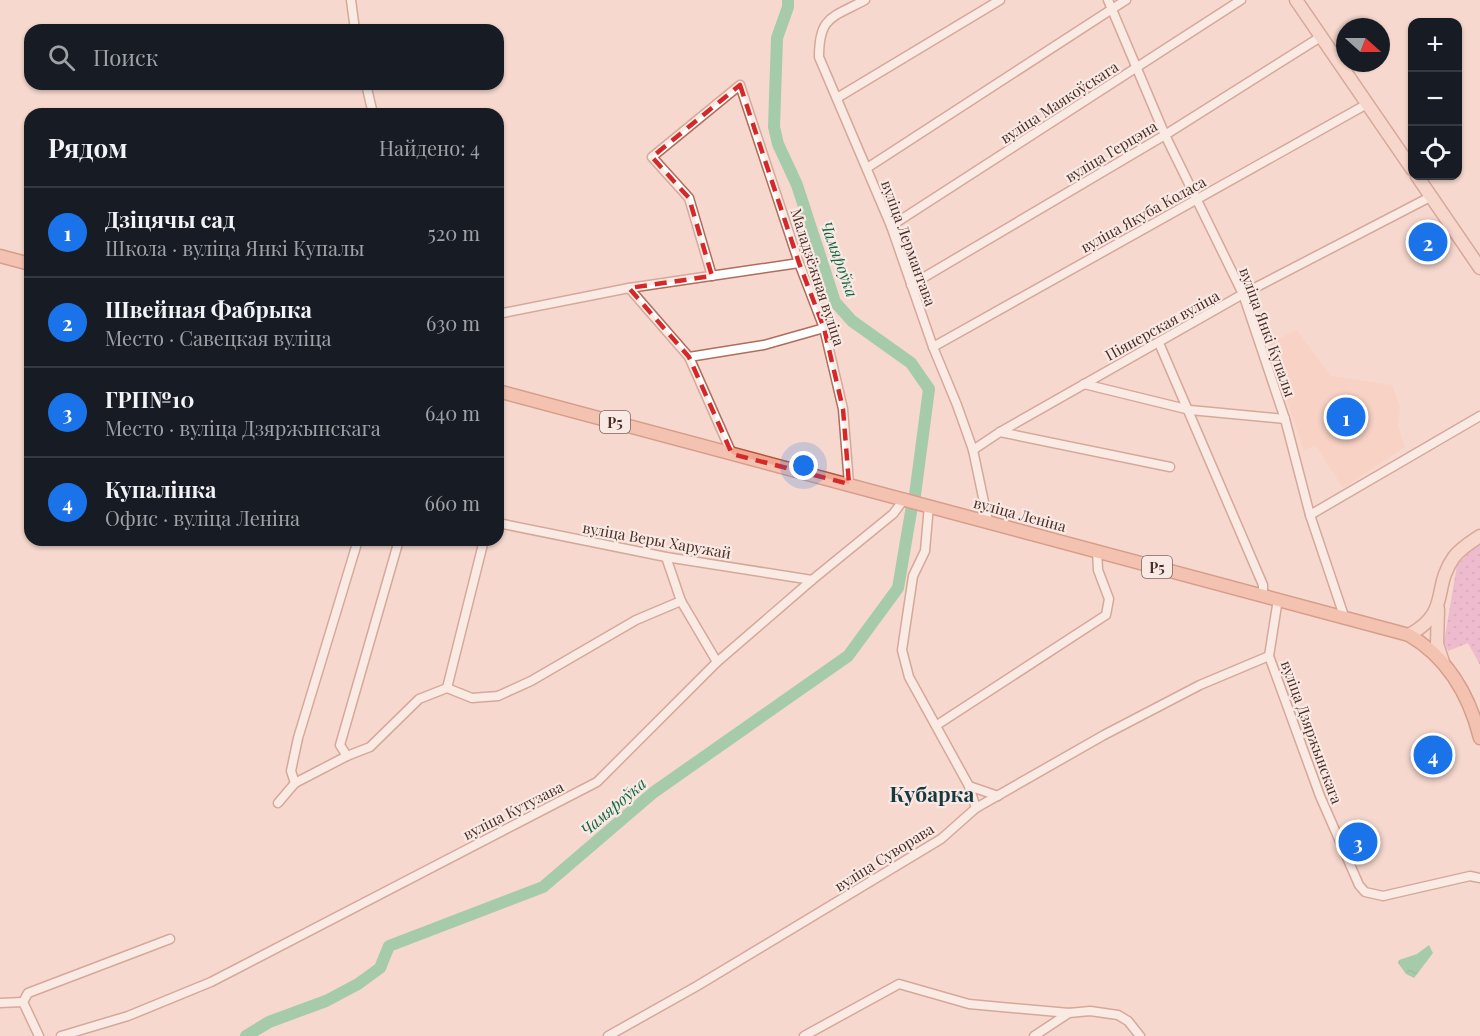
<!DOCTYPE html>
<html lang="ru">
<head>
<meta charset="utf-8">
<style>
  body { margin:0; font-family:"Playfair Display",serif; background:#242831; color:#f1f3f6 }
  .controls { position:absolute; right:18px; top:18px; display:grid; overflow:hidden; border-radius:12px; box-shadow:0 2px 4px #0004 }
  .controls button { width:54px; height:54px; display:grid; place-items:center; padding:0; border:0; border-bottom:2px solid #363941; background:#171b24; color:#f1f3f6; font:30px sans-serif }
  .compass { position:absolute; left:1336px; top:18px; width:54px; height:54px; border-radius:50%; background:#171b24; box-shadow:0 2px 4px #0004; rotate:111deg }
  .you { position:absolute; left:804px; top:466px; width:21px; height:21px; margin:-15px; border:4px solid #fff; border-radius:50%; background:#1a73e8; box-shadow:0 0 0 9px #1a73e833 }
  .badge { display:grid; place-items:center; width:39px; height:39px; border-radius:50%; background:#1a73e8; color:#fff; font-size:20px; font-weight:700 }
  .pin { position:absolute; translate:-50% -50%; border:3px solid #fff; box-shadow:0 2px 6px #0006 }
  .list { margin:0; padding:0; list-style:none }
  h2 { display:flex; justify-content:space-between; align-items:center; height:78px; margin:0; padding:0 24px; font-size:26px }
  h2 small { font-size:20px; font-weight:400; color:#9ea1a6 }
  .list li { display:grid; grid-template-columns:39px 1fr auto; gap:18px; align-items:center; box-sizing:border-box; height:90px; padding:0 24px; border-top:2px solid #363941 }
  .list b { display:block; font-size:22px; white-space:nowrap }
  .list p { margin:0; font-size:20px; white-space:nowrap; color:#9ea1a6 }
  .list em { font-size:20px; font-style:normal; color:#9ea1a6 }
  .icon { flex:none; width:33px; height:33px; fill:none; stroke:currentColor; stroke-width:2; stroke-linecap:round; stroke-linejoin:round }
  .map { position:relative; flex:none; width:1480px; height:1036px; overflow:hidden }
  .search { position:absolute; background:#171b24; box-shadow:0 2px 4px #0004; left:24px; top:24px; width:480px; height:66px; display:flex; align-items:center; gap:15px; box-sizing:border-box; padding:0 21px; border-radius:18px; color:#9ea1a6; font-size:22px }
  .panel { position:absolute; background:#171b24; box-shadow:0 2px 4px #0004; left:24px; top:108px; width:480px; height:438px; border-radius:18px }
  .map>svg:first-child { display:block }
  .built { fill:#fac9b9 }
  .grass { fill:url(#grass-dots) }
  .water { fill:url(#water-ripples) }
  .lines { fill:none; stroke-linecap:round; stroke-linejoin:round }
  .river { stroke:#44ba7f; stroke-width:12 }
  .street-casing { stroke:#b06d59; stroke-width:11 }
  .secondary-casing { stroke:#b06d59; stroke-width:15 }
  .primary-casing { stroke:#b05639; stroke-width:15 }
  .street { stroke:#fff; stroke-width:8 }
  .secondary { stroke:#f8d3c7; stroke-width:12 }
  .primary { stroke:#f0a68f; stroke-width:12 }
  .marked { fill:none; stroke:#d62828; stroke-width:4.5; stroke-dasharray:12 8; stroke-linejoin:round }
  .labels { text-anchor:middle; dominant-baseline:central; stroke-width:4.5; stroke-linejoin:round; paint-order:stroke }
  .shield { fill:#f8e9e4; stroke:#7f665e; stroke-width:1.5 }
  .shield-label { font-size:14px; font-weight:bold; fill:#4b2e25 }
  .street-label { font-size:15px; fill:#4b2e25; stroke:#f8e9e4 }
  .water-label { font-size:16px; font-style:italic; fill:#116741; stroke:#f8e9e4 }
  .district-label { font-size:21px; font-weight:bold; fill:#183840; stroke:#f8e9e4 }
</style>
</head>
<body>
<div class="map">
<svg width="1480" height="1036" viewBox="0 0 1480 1036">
  <defs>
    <pattern id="grass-dots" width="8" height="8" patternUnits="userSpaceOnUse" patternTransform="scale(1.5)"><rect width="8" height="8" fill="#e397cd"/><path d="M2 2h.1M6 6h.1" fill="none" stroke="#ba7ca6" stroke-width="1.8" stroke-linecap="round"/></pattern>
    <pattern id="water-ripples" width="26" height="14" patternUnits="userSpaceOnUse" patternTransform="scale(1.5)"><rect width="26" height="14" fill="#44ba7f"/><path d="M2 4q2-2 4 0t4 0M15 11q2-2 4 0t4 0" fill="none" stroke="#3b9868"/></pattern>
  </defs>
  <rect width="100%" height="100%" fill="#f6d8ce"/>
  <!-- built -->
  <polygon class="built" points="1297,330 1331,376 1392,385 1400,408 1398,426 1405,447 1343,488 1315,445 1304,451 1268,344"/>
  <!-- grass -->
  <polygon class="grass" points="1480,541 1480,665 1468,643 1448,651 1444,642 1457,565"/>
  <!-- water -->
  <polygon class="water" points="1429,945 1433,953 1414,978 1406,974 1398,963 1399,960 1417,954"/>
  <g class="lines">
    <!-- river -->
    <g class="river">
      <polyline points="788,0 788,7 777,38 774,127 778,144 797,185 835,302 852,321 911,363 929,389 915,495"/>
      <polyline points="246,1036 269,1022 326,1001 358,984 380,968 389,946 543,887 654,792 848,656 898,588 912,506"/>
    </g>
    <defs>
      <g id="street">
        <polyline points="351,0 355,30"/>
        <path d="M865,0c-33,18 -46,16 -46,57l72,169 42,121 24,58 16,45 15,71"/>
        <polyline points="1108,0 1165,135 1243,294 1285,419 1310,515 1345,619"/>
        <polyline points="366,84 373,114"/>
        <polyline points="837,98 1000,0"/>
        <polyline points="867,168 1126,0"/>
        <polyline points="891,226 1241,0"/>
        <polyline points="712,276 689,198 652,157 740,85 799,263 824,328 843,409 849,484"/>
        <polyline points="911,285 1165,135 1322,36"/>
        <polyline points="629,288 689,357 764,345 824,328"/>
        <polyline points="498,314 629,288 799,263"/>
        <polyline points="1159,343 1263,585 1263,595"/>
        <polyline points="933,347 1367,104"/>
        <polyline points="689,357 732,454"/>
        <polyline points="1084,384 1190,410 1285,419"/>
        <polyline points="1000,432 1170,467"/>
        <polyline points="973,450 1000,432 1243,294 1432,196"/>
        <polyline points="929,505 925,551 913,576 902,650 909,677 969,786 976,808"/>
        <polyline points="1310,515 1480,416"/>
        <polyline points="498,523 666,557 812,580"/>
        <polyline points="399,540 340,745 347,756 370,747 419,699 447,688 472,698 498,696 531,681 636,620 681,601"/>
        <polyline points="666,557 681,601 717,662"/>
        <polyline points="1278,599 1269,656 1320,796 1359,885 1365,892 1383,896 1470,876 1480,878"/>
        <polyline points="447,688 484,540"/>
        <polyline points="937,725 1106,615 1109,599 1098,570 1097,550"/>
        <polyline points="295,783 291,771 298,738 358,540"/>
        <polyline points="969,786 998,796"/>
        <polyline points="278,803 295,783 347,756"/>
        <polyline points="23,1002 28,993 170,939"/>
        <polyline points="0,1003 23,1002 39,1036"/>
        <polyline points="61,1036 128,1016 211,982 597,782 717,662 812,580 893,514 905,498"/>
        <polyline points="608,1036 697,986 941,839 976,808 1104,735 1200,685 1269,656"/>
        <polyline points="804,1036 899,984 969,1004 1069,1013 1090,1011 1118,1015 1128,1021 1140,1036"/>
        <polyline points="1034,1036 1069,1013"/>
      </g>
      <g id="secondary">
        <polyline points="1296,0 1412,169"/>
        <polyline points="1417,176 1480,268"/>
        <polyline points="1438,609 1437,644 1443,662"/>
        <path d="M1409,635c43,-24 22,-46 45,-78 7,-9 17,-15 26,-21"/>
      </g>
      <g id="primary">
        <polyline points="0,256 30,264"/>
        <path d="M498,391l911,244c39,23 60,59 71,103"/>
      </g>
    </defs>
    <!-- street casing -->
    <use href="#street" class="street-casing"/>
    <!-- secondary casing -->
    <use href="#secondary" class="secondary-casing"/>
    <!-- primary casing -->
    <use href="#primary" class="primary-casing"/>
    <!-- street -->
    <use href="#street" class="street"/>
    <!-- secondary -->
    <use href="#secondary" class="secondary"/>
    <!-- primary -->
    <use href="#primary" class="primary"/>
  </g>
  <!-- marked area -->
  <path d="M0 0H1480V1036H0ZM740,85l59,178 25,65 19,81 6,75 -117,-30 -43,-97 -60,-69 83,-12 -23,-78 -37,-41z" fill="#f6d8ce" fill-opacity=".55" fill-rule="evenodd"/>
  <path class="marked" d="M740,85l59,178 25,65 19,81 6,75 -117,-30 -43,-97 -60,-69 83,-12 -23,-78 -37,-41z"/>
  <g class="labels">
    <!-- shield labels -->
    <g class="shield">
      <rect x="600" y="411" width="30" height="22" rx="4.5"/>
      <rect x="1142" y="556" width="30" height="22" rx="4.5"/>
    </g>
    <g class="shield-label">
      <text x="615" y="422">Р5</text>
      <text x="1157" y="567">Р5</text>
    </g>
    <!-- street labels -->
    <g class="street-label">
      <text transform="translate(1059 102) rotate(-33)">вуліца Маякоўскага</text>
      <text transform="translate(1111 151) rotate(-31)">вуліца Герцэна</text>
      <text transform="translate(1143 214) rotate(-29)">вуліца Якуба Коласа</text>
      <text transform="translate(909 243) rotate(70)">вуліца Лермантава</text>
      <text transform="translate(818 277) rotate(72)">Маладзёжная вуліца</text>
      <text transform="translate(1162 325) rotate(-29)">Піянерская вуліца</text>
      <text transform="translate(1268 332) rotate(70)">вуліца Янкі Купалы</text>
      <text transform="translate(1020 514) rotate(15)">вуліца Леніна</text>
      <text transform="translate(657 540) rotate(10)">вуліца Веры Харужай</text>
      <text transform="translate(1312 732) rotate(70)">вуліца Дзяржынскага</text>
      <text transform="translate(513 810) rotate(-27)">вуліца Кутузава</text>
      <text transform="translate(884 857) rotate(-32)">вуліца Суворава</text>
    </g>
    <!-- water labels -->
    <g class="water-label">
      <text transform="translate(840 259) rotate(70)">Чамяроўка</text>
      <text transform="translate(613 806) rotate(-40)">Чамяроўка</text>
    </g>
    <!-- district labels -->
    <g class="district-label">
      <text x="932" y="793">Кубарка</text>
    </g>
  </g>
</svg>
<div class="controls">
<button>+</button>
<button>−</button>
<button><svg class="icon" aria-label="locate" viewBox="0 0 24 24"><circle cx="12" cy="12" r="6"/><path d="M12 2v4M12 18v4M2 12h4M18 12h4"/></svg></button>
</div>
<svg class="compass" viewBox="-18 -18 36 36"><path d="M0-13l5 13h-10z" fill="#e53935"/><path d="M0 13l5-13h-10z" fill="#9ea1a6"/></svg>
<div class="you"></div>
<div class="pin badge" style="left:1346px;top:417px">1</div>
<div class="pin badge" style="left:1428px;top:242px">2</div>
<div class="pin badge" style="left:1358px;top:842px">3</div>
<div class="pin badge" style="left:1433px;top:755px">4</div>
<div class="search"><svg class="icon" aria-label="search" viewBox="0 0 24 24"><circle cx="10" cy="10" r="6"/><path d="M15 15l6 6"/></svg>Поиск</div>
<section class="panel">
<h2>Рядом<small>Найдено: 4</small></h2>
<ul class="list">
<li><span class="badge">1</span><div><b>Дзіцячы сад</b><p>Школа · вуліца Янкі Купалы</p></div><em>520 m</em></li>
<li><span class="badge">2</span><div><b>Швейная Фабрыка</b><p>Место · Савецкая вуліца</p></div><em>630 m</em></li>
<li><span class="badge">3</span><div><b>ГРП№10</b><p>Место · вуліца Дзяржынскага</p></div><em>640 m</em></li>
<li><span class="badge">4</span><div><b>Купалінка</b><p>Офис · вуліца Леніна</p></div><em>660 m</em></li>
</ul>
</section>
</div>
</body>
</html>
